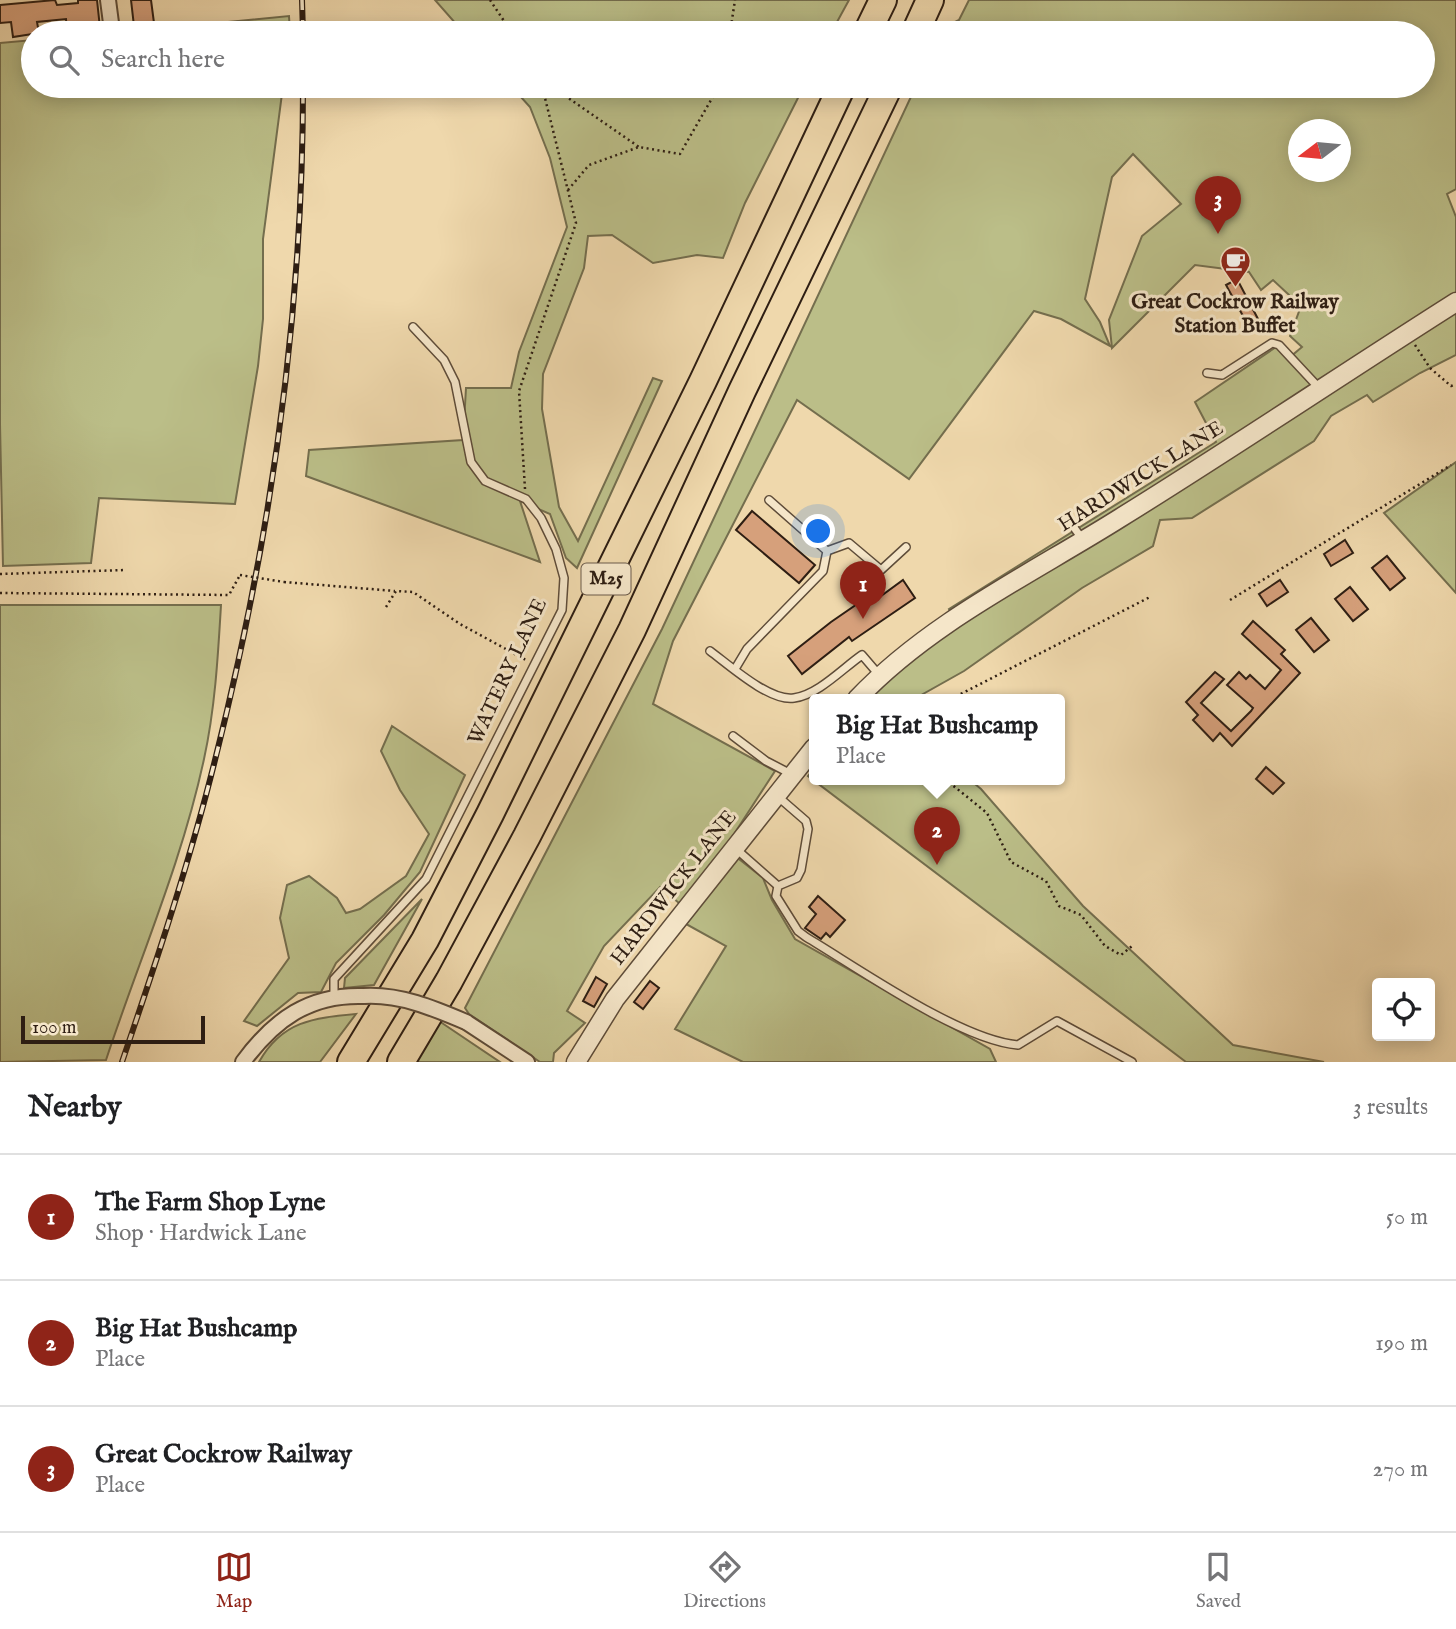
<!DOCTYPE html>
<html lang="en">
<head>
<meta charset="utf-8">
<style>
  body { margin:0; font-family:"IM FELL English",serif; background:#f2f2f2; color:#202124 }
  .controls { position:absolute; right:21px; bottom:21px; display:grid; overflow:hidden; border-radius:7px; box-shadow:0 4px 18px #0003 }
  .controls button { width:63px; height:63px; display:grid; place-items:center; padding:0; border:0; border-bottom:2px solid #e0e0e0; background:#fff; color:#202124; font:35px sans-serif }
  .compass { position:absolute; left:1288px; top:119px; width:63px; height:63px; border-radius:50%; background:#fff; box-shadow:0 4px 18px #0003; rotate:254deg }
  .scale { position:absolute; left:21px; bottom:18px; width:184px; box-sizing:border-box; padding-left:7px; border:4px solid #2e1e13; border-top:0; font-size:19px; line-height:24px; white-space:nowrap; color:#2e1e13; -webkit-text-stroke:5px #f5e6c9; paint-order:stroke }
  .you { position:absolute; left:819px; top:532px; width:24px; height:24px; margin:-18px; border:5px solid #fff; border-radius:50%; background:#1a73e8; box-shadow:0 0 0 10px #1a73e833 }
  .badge { display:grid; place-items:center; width:46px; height:46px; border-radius:50%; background:#8f2418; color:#fff; font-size:23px; font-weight:700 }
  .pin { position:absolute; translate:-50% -58px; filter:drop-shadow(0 2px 4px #0008) }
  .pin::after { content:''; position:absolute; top:37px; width:24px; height:21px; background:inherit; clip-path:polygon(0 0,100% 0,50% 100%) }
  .popup { position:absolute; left:809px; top:694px; width:256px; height:91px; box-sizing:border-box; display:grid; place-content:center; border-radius:7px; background:#fff; filter:drop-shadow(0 2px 5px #0005); font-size:23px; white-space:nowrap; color:#757577 }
  .popup b { font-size:26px; color:#202124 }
  .popup::after { content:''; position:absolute; left:50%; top:100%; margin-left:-14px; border:14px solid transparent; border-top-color:#fff }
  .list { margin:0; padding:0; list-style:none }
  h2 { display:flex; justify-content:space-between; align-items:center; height:91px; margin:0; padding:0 28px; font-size:30px }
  h2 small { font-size:23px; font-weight:400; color:#757577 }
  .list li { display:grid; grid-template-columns:46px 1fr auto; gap:21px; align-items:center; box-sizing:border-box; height:126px; padding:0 28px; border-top:2px solid #e0e0e0 }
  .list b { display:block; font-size:26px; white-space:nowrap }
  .list p { margin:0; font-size:23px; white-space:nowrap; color:#757577 }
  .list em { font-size:23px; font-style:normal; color:#757577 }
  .icon { flex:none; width:38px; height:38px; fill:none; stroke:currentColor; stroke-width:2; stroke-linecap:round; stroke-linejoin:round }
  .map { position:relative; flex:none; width:1456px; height:1062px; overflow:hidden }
  .search { position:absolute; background:#fff; box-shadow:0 4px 18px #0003; left:21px; right:21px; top:21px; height:77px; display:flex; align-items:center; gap:18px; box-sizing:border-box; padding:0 24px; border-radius:38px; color:#757577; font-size:26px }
  .sheet { height:469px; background:#fff }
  nav { display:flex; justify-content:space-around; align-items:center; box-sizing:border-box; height:98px; border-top:2px solid #e0e0e0; background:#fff; font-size:19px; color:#757577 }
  nav a { display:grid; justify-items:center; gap:4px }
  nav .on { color:#8f2418 }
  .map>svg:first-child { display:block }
  .green { fill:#bbbe88; stroke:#746e4e; stroke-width:2; fill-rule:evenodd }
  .building { fill:#d6a07b; stroke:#2e1e13; stroke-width:2 }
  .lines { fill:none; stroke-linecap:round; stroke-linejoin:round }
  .service-casing { stroke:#5e4c39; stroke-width:10 }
  .minor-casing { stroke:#5e4c39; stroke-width:18 }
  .tertiary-casing { stroke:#5e4c39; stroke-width:21 }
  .motorway-casing { stroke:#2e1e13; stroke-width:30 }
  .path { stroke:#2e1e13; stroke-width:2.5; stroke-dasharray:2 3.5; stroke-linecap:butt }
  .service { stroke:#f5e6c9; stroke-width:7 }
  .minor { stroke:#f5e6c9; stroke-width:14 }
  .tertiary { stroke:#f5e6c9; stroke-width:18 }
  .motorway { stroke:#efd8ac; stroke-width:26 }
  .rail-casing { stroke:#2e1e13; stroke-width:6 }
  .rail { stroke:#f5e6c9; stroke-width:3.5; stroke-dasharray:10; stroke-linecap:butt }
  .minor-bridge-casing { stroke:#5e4c39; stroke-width:18; stroke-linecap:butt }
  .path-bridge { stroke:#2e1e13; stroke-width:2.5; stroke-dasharray:2 3.5; stroke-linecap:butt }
  .minor-bridge { stroke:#f5e6c9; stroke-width:14 }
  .labels { text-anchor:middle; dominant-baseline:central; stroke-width:6; stroke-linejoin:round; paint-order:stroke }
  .shield { fill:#f5e6c9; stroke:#6a5a4a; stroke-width:2 }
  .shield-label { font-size:19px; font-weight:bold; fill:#2e1e13 }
  .poi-label { font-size:21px; font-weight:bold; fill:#2e1e13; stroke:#f5e6c9 }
  .street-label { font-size:21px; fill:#2e1e13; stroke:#f5e6c9 }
</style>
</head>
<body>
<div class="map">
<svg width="1456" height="1062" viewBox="0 0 1456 1062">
  <rect width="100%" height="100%" fill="#efd8ac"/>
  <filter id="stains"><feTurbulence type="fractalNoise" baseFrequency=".00286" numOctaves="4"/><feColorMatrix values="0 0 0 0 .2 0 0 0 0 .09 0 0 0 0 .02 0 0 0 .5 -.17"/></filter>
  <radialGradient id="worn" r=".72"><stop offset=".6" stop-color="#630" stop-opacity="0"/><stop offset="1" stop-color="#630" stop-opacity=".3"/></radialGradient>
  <!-- green -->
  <g class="green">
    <polygon points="435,0 849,0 831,33 464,33"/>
    <path d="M969,0h487v189l-9,5 9,23v138l-36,18 -47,29 -6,-7 -36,21 -17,25 -122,77 -32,2 -7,26 -71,42 -118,83 -50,28h-43l-6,-8 90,-72 -6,-10 267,-167 -21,-40 84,-57 11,12 12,-10 -12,-11 11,-30 -28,-26 -12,10 -12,-18 -54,-7 -83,83 -3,-28 33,-84 39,-32 -48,-50 -21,23 -27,122 15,23 10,24 -49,-27 -27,-8 -125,168 -112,-79 -124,241 -20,63 122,67 -50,77 38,30 9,22 23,39 195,110 6,13h-253l-68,-33 51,-83 -40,-22 -7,-21 -19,-16 -56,59 -37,65 18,12 -31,30 -1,9h-13l-71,-48 -4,-6 197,-379 254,-543h507v-53h-482l2,-5 16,-8zM1298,130h42v42h-42z"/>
    <polygon points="289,16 290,33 116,33"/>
    <polygon points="33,40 33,86 283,86 263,239 263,319 258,366 235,504 99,498 91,563 3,566 0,424 0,43"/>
    <polygon points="511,86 804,86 745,203 723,258 697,255 653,263 612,235 588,236 584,268 543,374 542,409 559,507 578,541 653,378 662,381 577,568 566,558 550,514 520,501 540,562 306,476 309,450 463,440 466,388 511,388 519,352 567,227 550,158 530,107"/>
    <polygon points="1456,462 1456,593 1384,513"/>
    <path d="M0,605h221c-3,51 -6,104 -17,154 -22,103 -65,201 -98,301l-106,2z"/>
    <polygon points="392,726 465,775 420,872 384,915 336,963 321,992 298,993 257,1026 244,1021 289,958 280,918 287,885 309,876 337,898 346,913 360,909 406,876 429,834 400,790 381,751"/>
    <polygon points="814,769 814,779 969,779 981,789 1083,906 1233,1045 1324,1062 1186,1062 808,776"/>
    <polygon points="422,899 374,985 344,988 345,978"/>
    <path d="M356,1014l-36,48h-61c23,-41 54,-44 97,-48z"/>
    <polygon points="439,1021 500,1062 411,1062"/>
  </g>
  <!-- building -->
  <g class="building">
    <polygon points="55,0 57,5 78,3 78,0 97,0 100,28 67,33 66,19 37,22 39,33 13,37 11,22 0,23 0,5"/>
    <polygon points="131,0 151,0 154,23 134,26"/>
    <polygon points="1237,279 1258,319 1248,325 1226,285"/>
    <polygon points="752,511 815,565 799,583 736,530"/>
    <polygon points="1345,540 1353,553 1331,566 1324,554"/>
    <polygon points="1387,556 1405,578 1390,590 1372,568"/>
    <polygon points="903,580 915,598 852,641 849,637 802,674 788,656 831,622 863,600 866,607"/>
    <polygon points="1280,580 1288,592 1267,606 1259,594"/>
    <polygon points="1350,587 1368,609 1353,621 1335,599"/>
    <polygon points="1311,618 1329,640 1314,652 1296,630"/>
    <polygon points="1253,621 1285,650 1281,654 1300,673 1232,746 1220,733 1213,741 1193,720 1198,715 1186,702 1215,672 1224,679 1201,703 1231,731 1251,711 1253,708 1227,685 1239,672 1246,679 1250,675 1265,689 1281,670 1242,634"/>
    <polygon points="1266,767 1284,783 1273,794 1256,779"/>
    <polygon points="818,896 845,920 830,937 826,933 821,939 805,928 816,914 809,907"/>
    <polygon points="596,977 607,984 594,1007 583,1001"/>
    <polygon points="650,981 659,988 643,1009 634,1002"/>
  </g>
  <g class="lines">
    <defs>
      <g id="service">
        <polyline points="1207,373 1222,375 1272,343 1279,345 1320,389"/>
        <polyline points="1075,529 1083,540"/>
        <polyline points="827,551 849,543 881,570 906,547"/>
        <path d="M710,651c19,14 60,51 84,47 24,-3 49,-30 68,-43l18,21"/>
        <polyline points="735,669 747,649 823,571 827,551 769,500"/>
        <polyline points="733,736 766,761 791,774"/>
        <path d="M776,795l30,26 2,8 -7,41 -4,8 -19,8 -2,10 22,35 8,6c52,31 154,103 212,108l39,-24 75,41"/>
        <polyline points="735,848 778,886"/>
        <polyline points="334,997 334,979 426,879 562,610 564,578 556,549 541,518 526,499 485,481 471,462 455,382 444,360 413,327"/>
      </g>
      <g id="minor">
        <polyline points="108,0 111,23"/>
        <polyline points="466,1022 527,1062"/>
        <path d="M243,1062c31,-42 66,-68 121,-66"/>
      </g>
      <g id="tertiary">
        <path d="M857,699c73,-77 174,-125 263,-181 113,-70 224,-145 336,-216"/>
        <polyline points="576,1062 615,999 814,748"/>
      </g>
      <g id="motorway">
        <polyline points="867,33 883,0"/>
        <polyline points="915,33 930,0"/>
        <polyline points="351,1062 425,940 490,814 703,381 842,86"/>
        <polyline points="401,1062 449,981 527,836 632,630 742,391 889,86"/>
      </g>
    </defs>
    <!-- service casing -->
    <use href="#service" class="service-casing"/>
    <!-- minor casing -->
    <use href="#minor" class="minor-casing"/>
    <!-- tertiary casing -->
    <use href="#tertiary" class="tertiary-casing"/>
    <!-- motorway casing -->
    <use href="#motorway" class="motorway-casing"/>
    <!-- path -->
    <g class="path">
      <polyline points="490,0 512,33"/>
      <polyline points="730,33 735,0"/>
      <polyline points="551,86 639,147"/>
      <polyline points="568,190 589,165 639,147 680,154 719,86"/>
      <polyline points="1415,345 1430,368 1451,386 1456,384"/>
      <polyline points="525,489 519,391 576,223 542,86"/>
      <polyline points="0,574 125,570"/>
      <polyline points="284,582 395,591"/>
      <polyline points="0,593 229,595 240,575"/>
      <polyline points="1230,600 1451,465"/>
      <polyline points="386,607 396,591 413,592 460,624 526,660"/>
      <polyline points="951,699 1150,597"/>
      <polyline points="945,779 987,813 1011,862 1046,881 1059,906 1081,915 1105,946 1121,955 1132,946"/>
    </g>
    <!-- service -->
    <use href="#service" class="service"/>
    <!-- minor -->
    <use href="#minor" class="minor"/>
    <!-- tertiary -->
    <use href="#tertiary" class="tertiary"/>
    <!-- motorway -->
    <use href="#motorway" class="motorway"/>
    <defs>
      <g id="rail">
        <polyline points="302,0 303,33"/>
        <path d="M122,1062c30,-88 60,-177 84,-267 61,-231 97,-470 97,-709"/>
      </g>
    </defs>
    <!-- rail casing -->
    <use href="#rail" class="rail-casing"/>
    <!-- rail -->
    <use href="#rail" class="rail"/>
    <defs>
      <path id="minor-bridge" d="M364,996c36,-2 69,12 102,26"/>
    </defs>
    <!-- minor-bridge casing -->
    <use href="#minor-bridge" class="minor-bridge-casing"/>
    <!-- path-bridge -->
    <polyline class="path-bridge" points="240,575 284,582"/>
    <!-- minor-bridge -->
    <use href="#minor-bridge" class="minor-bridge"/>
  </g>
  <!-- icons -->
  <defs>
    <symbol id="cafe-pin" viewBox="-11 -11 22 30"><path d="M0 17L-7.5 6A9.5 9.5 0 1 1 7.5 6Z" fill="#8f2418" stroke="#f5e6c9"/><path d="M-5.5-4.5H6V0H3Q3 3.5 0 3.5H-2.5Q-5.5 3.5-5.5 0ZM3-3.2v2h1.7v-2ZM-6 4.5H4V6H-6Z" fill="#fff"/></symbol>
  </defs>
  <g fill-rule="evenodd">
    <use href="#cafe-pin" x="1218" y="244" width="35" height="47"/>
  </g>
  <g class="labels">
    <!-- shield labels -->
    <rect class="shield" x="581.5" y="563.5" width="49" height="31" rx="5"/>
    <g class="shield-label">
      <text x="606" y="579">M25</text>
    </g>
    <!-- poi labels -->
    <g class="poi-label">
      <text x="1235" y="302">Great Cockrow Railway<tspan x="1235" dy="24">Station Buffet</tspan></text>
    </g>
    <!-- street labels -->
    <g class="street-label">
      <text transform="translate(1141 477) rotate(-32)">HARDWICK LANE</text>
      <text transform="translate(508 672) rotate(-65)">WATERY LANE</text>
      <text transform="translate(674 888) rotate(-52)">HARDWICK LANE</text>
    </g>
  </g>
  <rect width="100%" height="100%" filter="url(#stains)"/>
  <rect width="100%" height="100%" fill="url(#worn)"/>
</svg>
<div class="controls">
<button><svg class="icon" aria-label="locate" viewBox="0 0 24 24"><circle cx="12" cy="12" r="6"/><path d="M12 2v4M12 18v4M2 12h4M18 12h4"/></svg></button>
</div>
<svg class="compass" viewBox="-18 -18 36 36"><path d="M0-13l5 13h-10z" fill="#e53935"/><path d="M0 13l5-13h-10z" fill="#757577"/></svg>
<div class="scale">100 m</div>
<div class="you"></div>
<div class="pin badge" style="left:863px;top:619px">1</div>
<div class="pin badge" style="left:937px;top:865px">2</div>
<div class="popup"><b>Big Hat Bushcamp</b>Place</div>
<div class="pin badge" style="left:1218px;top:234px">3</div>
<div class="search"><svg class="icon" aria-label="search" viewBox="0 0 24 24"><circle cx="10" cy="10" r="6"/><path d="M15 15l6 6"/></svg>Search here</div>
</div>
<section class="sheet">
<h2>Nearby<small>3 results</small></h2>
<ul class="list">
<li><span class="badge">1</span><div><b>The Farm Shop Lyne</b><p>Shop · Hardwick Lane</p></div><em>50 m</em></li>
<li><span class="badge">2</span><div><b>Big Hat Bushcamp</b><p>Place</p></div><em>190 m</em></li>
<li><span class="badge">3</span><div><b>Great Cockrow Railway</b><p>Place</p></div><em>270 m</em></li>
</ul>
</section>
<nav>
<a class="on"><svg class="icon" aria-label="map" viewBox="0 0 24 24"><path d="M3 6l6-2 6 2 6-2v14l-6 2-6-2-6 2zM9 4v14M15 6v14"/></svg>Map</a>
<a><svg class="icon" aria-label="directions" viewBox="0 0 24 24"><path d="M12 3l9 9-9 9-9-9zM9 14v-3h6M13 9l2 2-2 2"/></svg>Directions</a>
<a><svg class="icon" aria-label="saved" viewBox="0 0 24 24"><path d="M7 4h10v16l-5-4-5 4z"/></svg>Saved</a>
</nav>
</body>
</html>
